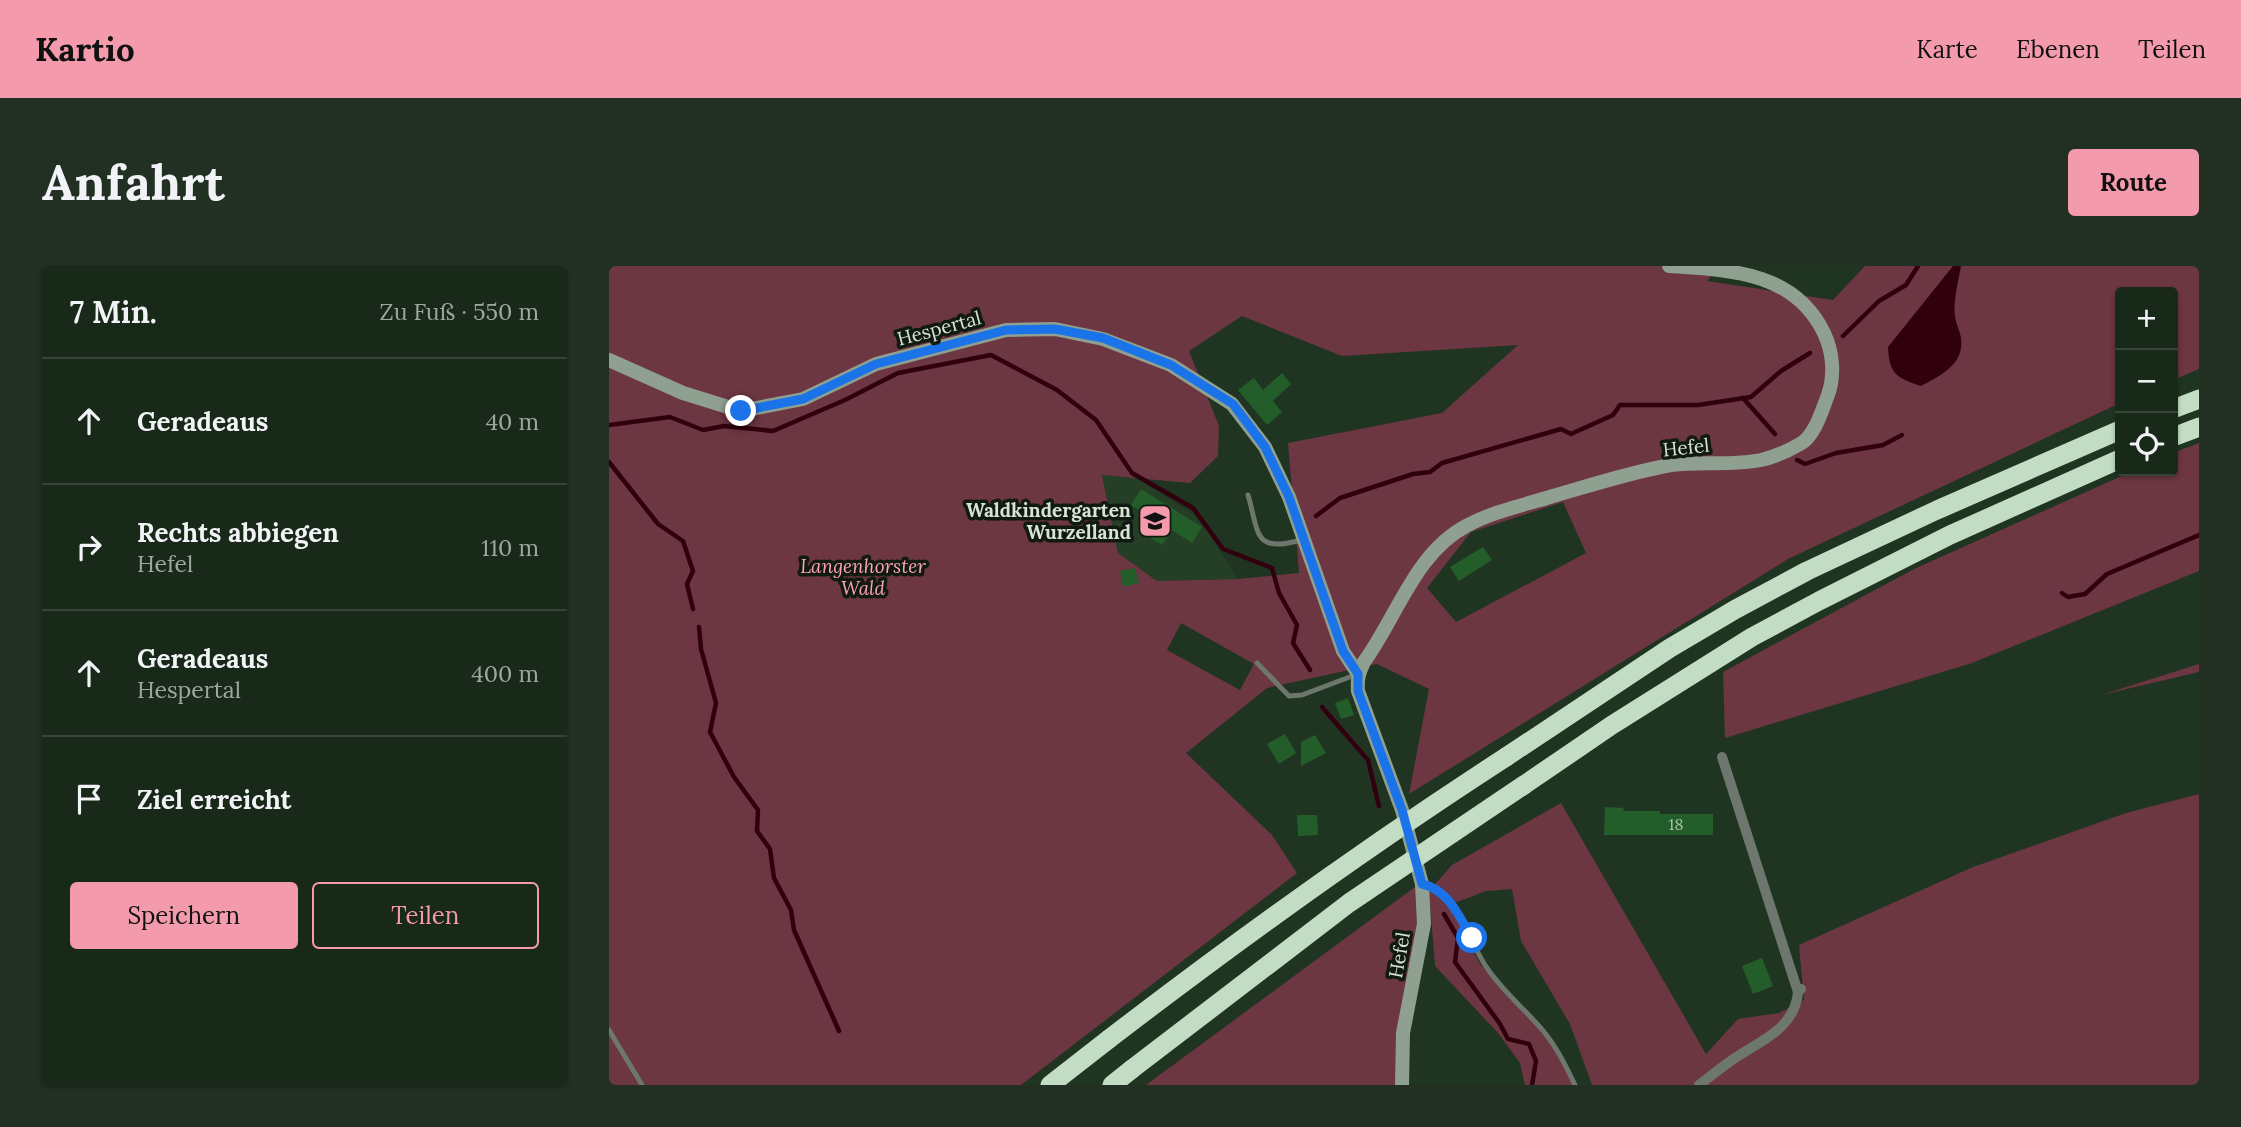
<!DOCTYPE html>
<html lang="de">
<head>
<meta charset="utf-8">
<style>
  body { margin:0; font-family:Lora,serif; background:#213022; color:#f1f3f6 }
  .controls { position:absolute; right:21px; top:21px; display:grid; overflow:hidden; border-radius:7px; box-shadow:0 2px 5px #0004 }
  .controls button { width:63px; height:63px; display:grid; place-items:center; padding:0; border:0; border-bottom:2px solid #364438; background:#182819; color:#f1f3f6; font:35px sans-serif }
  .stop { position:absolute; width:21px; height:21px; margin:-16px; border:5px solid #1a73e8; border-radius:50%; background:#fff }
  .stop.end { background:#1a73e8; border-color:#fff; box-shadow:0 2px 7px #0008 }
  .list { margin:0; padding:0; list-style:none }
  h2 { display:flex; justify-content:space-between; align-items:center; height:91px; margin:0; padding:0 28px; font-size:30px }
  h2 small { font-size:23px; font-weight:400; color:#9fa6a2 }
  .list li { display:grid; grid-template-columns:46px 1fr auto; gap:21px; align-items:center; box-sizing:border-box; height:126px; padding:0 28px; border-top:2px solid #364438 }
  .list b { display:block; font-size:26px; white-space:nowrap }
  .list p { margin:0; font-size:23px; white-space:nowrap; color:#9fa6a2 }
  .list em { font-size:23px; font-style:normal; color:#9fa6a2 }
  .actions { display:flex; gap:14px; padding:21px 28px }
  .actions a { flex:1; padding:16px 0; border:2px solid #f39aac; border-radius:7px; text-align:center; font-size:24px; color:#f39aac }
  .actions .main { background:#f39aac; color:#111 }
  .icon { flex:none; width:38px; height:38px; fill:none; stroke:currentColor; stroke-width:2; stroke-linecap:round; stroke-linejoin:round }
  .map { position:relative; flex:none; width:1590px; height:819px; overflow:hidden; border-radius:7px }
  header { display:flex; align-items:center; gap:42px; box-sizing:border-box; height:98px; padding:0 35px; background:#f39aac; color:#111 }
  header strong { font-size:33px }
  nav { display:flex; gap:38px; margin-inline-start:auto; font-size:24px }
  .intro { display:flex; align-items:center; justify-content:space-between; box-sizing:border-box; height:168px; padding:0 42px }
  h1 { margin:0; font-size:49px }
  .button { padding:18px 32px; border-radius:7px; background:#f39aac; color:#111; font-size:24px; font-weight:700 }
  main { display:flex; gap:42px; padding:0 42px }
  aside { flex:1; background:#182819; border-radius:7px; box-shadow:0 2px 5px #0004 }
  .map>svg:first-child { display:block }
  .built { fill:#253f27 }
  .green { fill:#6c3642; fill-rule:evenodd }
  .water { fill:#31000f }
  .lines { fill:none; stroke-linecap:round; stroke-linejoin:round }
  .stream { stroke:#31000f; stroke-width:4.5 }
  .building { fill:#235e2a }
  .lane { stroke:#6d776d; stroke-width:5 }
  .street { stroke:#6d776d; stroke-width:10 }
  .secondary { stroke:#90a090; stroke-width:14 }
  .highway { stroke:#c3ddc4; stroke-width:19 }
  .highway-bridge { stroke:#c3ddc4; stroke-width:19 }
  .route { stroke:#1a73e8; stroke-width:9 }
  .labels { text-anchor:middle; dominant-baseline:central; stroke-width:7; stroke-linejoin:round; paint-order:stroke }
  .number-label { font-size:16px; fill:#abc2ac }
  .street-label { font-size:19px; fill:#d8e4d8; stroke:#111a11 }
  .poi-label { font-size:19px; font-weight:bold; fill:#d8e4d8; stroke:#111a11; text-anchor:end }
  .park-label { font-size:19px; font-style:italic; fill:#fba2b4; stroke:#111a11 }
</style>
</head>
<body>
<header>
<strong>Kartio</strong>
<nav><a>Karte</a><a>Ebenen</a><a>Teilen</a></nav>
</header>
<div class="intro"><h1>Anfahrt</h1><a class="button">Route</a></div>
<main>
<aside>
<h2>7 Min.<small>Zu Fuß · 550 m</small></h2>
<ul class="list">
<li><svg class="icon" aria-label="ahead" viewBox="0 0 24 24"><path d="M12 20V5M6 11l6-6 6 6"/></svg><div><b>Geradeaus</b></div><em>40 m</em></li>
<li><svg class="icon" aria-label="right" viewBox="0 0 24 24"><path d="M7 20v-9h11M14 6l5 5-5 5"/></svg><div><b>Rechts abbiegen</b><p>Hefel</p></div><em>110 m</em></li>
<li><svg class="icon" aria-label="ahead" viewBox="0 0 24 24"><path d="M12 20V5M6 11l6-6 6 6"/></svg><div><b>Geradeaus</b><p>Hespertal</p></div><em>400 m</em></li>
<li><svg class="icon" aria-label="arrive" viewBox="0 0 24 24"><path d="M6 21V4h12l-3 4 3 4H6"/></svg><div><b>Ziel erreicht</b></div></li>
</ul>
<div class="actions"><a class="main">Speichern</a><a>Teilen</a></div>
</aside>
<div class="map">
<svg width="1590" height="819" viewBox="0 0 1590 819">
  <rect width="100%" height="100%" fill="#203521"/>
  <!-- built -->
  <polygon class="built" points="493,208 527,212 584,248 597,263 629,313 548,315 509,287"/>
  <!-- green -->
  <g class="green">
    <path d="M0,0h1110l-12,15 126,19 32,-34h334v103l-26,11v-88h-53v111l-332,156 -379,235 20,-105 -52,-25 -110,24 -81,65 86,82 25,38 -276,212h-412zM633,50l100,40 176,-11 -76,68 -154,30 11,130 -61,6 -81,2 -39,-28 -16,-78 88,8 28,-27 1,-30 -30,-75zM954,236l23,51 -130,69 -29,-34 44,-56zM572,357l73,41 -14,26 -73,-40z"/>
    <polygon points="1590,177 1590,305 1363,397 1116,472 1114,406 1305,303 1524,205 1564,205 1564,187"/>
    <polygon points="1590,398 1590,406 1492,429"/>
    <polygon points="1590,528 1590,819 983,819 961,758 912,675 903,623 877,625 840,639 871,698 928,760 954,796 965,819 916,819 911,797 890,768 826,700 820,625 843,599 952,537 1097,788 1129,753 1170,747 1195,734 1190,679 1364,601 1517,547"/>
    <polygon points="813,618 793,819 537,819 806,621"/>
  </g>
  <!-- water -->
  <path class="water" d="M1344,0h8c-3,17 -8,34 -6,51 1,7 5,14 6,21 4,26 -21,38 -40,48 -24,-8 -32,-12 -33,-39z"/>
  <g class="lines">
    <!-- stream -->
    <g class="stream">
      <polyline points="1234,70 1270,35 1297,19 1309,0"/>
      <polyline points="1134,132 1166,168"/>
      <polyline points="0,159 61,151 94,164 115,160 164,165 236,134 289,107 382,89 448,124 487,154 523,207 584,242 614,283 663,302 670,327 688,359 684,377 701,404"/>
      <polyline points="1188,194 1196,198 1227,187 1274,179 1293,169"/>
      <polyline points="0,196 49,258 74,275 84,305 78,318 84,343"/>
      <polyline points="707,250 731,232 804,208 821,206 833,197 952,163 962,168 1004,149 1011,139 1089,139 1142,131 1172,105 1201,87"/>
      <polyline points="1453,327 1459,331 1476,328 1498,308 1590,269"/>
      <polyline points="90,361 92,383 107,437 101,466 125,511 149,544 148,565 161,583 165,612 182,644 185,664 230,765"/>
      <polyline points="713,441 759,494 770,540"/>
      <polyline points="835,648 849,672 846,696 891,758 899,773 920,778 927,795 923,819"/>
    </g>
  </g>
  <!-- building -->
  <g class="building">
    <polygon points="673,107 682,118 664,135 673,146 658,159 629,124 645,112 654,124"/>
    <polygon points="532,223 593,261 583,277 563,264 553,279 538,270 548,255 522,239"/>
    <polygon points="874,281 883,294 850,315 841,301"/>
    <polygon points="526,302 530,317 514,321 511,305"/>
    <polygon points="739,432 745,449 732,453 726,437"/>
    <polygon points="676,468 687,487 670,498 658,478"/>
    <polygon points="706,469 717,487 692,500 692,476"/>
    <polygon points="996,541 1015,542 1014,545 1051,545 1051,548 1104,548 1104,569 995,569"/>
    <polygon points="688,549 708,549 709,569 689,570"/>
    <polygon points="1153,692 1164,720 1144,728 1133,700"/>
  </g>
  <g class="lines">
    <!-- lane -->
    <g class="lane">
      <path d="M639,229c11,37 5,59 53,45"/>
      <polyline points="648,397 680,430 693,429 746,409"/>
      <path d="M815,619c9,2 16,6 22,13 19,19 26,49 41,70 15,22 34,38 51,57 16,17 27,39 37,60"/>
      <polyline points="0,764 33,819"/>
    </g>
    <!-- street -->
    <g class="street">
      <polyline points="1113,491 1189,726"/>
      <path d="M1090,819c12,-9 24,-19 36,-27 27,-18 60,-30 63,-66l3,-3"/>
    </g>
    <!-- secondary -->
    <g class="secondary">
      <polyline points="0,94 74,127 132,145 194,133 267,98 397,64 446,63 494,73 562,99 623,138 656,181 680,231 734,385 749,408"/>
      <path d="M793,819l1,-52 21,-109 -2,-40 -20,-74 -44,-119c-1,-12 1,-19 6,-29 33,-45 51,-110 104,-137 26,-14 57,-20 85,-29 39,-11 78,-24 118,-31 29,-4 61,1 90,-5 13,-3 27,-9 39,-16 15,-8 22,-34 28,-49 7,-20 5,-43 -4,-62 -30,-62 -95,-63 -155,-67"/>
    </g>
    <!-- highway -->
    <g class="highway">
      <polyline points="1564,143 1590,133"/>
      <polyline points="1564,171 1590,161"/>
      <polyline points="897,491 1061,382 1127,343 1198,305 1328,244 1511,164"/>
      <polyline points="915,519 1003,459 1143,371 1210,335 1341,269 1511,193"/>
      <polyline points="441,819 500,773"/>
      <polyline points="503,819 523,803"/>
    </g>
    <!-- highway-bridge -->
    <g class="highway-bridge">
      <path d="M500,773c129,-99 261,-194 397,-282"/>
      <polyline points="523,803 740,637 915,519"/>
    </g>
  </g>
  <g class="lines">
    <!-- route -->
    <path class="route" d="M132,145l62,-12 73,-35 130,-34 49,-1 48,9 68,27 62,39 32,43 24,50 54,154 15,23v17l44,119 20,74c27,6 37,33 50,54"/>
  </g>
  <!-- icons -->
  <defs>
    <symbol id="school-square" viewBox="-11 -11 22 22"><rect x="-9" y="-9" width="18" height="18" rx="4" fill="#f39aac" stroke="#111a11"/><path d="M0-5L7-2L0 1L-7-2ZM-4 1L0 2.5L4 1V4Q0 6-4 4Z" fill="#111"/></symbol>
  </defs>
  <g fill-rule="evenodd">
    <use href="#school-square" x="527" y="236" width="38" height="38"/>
  </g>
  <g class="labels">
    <!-- number labels -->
    <g class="number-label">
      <text x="1067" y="558">18</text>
    </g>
    <!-- street labels -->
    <g class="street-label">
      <text transform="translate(330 62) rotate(-15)">Hespertal</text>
      <text transform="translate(1077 181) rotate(-6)">Hefel</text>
      <text transform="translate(790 689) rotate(-80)">Hefel</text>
    </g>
    <!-- poi labels -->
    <g class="poi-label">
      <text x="522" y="244">Waldkindergarten<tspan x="522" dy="22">Wurzelland</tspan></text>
    </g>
    <!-- park labels -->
    <g class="park-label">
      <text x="254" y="300">Langenhorster<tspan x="254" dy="22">Wald</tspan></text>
    </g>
  </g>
</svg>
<div class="controls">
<button>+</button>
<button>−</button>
<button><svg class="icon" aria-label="locate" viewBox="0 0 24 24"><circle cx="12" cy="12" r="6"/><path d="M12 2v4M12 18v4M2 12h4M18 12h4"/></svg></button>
</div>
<div class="stop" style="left:863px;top:672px"></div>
<div class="stop end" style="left:132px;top:145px"></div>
</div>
</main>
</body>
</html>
